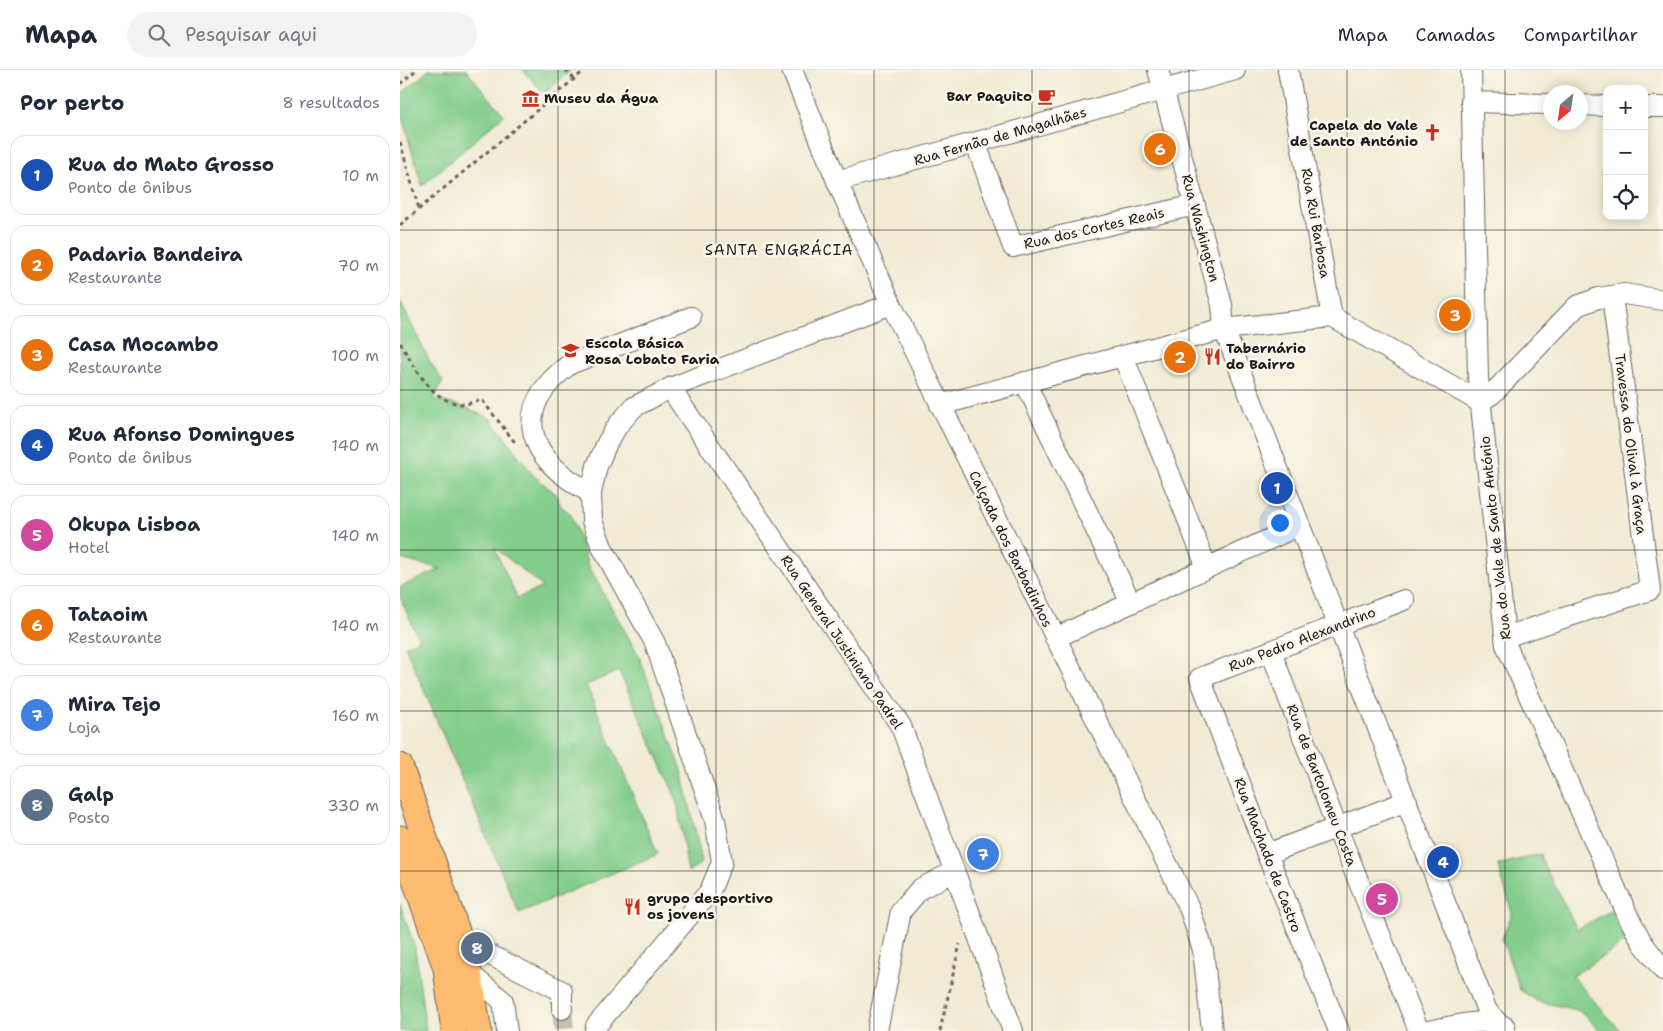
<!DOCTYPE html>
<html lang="pt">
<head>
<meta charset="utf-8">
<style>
  body { margin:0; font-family:"Shantell Sans",sans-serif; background:#f2f2f3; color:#1f2937 }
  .controls { position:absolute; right:15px; top:15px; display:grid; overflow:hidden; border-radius:10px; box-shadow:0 2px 12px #0003 }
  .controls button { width:45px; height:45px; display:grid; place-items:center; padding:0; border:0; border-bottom:1px solid #e0e1e3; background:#fff; color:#1f2937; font:25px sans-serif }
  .compass { position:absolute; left:1143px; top:15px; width:45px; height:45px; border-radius:50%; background:#fff; box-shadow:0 2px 12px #0003; rotate:209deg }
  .you { position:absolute; left:879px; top:452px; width:18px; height:18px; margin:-12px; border:4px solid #fff; border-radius:50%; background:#1a73e8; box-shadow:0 0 0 8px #1a73e833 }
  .badge { display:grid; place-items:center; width:32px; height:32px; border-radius:50%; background:#d93025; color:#fff; font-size:16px; font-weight:700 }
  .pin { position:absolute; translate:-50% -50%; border:2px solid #fff; box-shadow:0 1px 5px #0006 }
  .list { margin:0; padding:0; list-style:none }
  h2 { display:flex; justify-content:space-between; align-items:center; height:65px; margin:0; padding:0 20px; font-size:21px }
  h2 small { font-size:16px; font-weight:400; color:#747a83 }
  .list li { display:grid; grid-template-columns:32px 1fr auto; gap:15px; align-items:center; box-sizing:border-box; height:80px; margin:0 10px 10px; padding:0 10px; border:1px solid #e0e1e3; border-radius:15px }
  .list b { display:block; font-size:19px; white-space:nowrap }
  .list p { margin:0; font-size:16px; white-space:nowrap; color:#747a83 }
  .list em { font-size:16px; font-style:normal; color:#747a83 }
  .icon { flex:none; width:28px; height:28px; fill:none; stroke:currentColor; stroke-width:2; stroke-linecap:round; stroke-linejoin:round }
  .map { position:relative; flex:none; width:1263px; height:961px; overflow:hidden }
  header { display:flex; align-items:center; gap:30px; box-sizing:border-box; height:70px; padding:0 25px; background:#fff; border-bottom:1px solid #e0e1e3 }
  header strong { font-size:24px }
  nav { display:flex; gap:28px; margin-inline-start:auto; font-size:18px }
  .search { width:350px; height:45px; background:#f2f2f3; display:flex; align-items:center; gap:12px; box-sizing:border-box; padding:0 18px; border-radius:28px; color:#747a83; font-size:19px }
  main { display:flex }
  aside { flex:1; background:#fff }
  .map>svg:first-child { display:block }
  .green { fill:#83ce8c; stroke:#507554; fill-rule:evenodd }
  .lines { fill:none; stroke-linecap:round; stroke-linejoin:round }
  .minor-tunnel { stroke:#c6c2af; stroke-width:20; stroke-dasharray:20 10; stroke-linecap:butt }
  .minor-casing { stroke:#67645c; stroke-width:22 }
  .major-casing { stroke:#67645c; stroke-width:27 }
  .path { stroke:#67645c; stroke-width:3; stroke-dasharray:4 4; stroke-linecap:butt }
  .minor { stroke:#fff; stroke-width:20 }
  .major { stroke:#febc70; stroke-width:25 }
  .grid { fill:none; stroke:#1c1c1c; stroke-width:1; stroke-opacity:0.55 }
  .labels { text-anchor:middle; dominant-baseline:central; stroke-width:5; stroke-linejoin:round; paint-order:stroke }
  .poi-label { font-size:14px; font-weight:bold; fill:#1c1c1c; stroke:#fbf7ec; text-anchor:start }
  .street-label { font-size:14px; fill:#1c1c1c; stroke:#fbf7ec }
  .neighbourhood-label { font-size:15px; letter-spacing:1px; fill:#1c1c1c; stroke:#fbf7ec }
</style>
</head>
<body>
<header>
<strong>Mapa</strong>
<div class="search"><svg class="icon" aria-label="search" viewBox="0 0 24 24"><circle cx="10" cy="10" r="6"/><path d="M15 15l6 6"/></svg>Pesquisar aqui</div>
<nav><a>Mapa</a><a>Camadas</a><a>Compartilhar</a></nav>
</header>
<main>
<aside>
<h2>Por perto<small>8 resultados</small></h2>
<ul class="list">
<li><span class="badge" style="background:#1a4fb4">1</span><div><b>Rua do Mato Grosso</b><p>Ponto de ônibus</p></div><em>10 m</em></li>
<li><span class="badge" style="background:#e8710a">2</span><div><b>Padaria Bandeira</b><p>Restaurante</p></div><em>70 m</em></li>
<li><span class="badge" style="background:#e8710a">3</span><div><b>Casa Mocambo</b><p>Restaurante</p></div><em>100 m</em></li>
<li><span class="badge" style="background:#1a4fb4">4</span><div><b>Rua Afonso Domingues</b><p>Ponto de ônibus</p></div><em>140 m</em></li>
<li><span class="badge" style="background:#d1479c">5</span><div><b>Okupa Lisboa</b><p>Hotel</p></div><em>140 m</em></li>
<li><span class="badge" style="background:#e8710a">6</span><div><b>Tataoim</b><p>Restaurante</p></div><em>140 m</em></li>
<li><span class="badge" style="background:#3f7fe0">7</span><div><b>Mira Tejo</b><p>Loja</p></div><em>160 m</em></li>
<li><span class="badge" style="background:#5c6f8a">8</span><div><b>Galp</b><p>Posto</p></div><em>330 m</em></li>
</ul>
</aside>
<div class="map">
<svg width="1263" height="961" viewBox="0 0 1263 961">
  <rect width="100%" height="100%" fill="#fbf7ec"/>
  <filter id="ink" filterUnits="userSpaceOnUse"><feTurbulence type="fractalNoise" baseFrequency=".02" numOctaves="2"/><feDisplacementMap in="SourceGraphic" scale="10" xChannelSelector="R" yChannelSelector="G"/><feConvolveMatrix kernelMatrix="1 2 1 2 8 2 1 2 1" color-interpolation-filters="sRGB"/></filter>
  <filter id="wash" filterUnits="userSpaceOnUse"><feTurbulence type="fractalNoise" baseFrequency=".0096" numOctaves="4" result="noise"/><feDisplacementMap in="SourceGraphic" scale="20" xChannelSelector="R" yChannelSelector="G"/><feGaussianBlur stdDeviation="1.12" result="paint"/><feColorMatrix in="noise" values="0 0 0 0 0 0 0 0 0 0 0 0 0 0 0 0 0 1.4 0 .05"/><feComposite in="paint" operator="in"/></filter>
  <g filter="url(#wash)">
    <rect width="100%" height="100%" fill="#f1ebd4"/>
    <!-- green -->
    <g class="green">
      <polygon points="29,0 66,0 104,45 22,116 0,40 0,25"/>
      <polygon points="123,0 171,0 144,24"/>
      <path d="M0,231l30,61 13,19 -9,18 33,9 24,11 43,57 22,18 5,12 10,8 17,52 50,88 44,116 20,92 -14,11 -12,-75 -57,-127 -33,14 72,169 -139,59 -114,-267 14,-6 -19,-43v-10l41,-18 -41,-10zM94,477l49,40 -26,11z"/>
      <polygon points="1141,784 1140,787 1177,859 1211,841 1227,871 1172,906 1221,961 1200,961 1185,945 1177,940 1137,931 1120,920 1102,869 1112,843 1098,795"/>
      <polygon points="0,834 15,878 26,961 0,961"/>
    </g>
  </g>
  <g filter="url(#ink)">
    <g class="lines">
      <!-- minor-tunnel -->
      <polyline class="minor-tunnel" points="162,939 164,961"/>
      <defs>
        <g id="minor">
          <polyline points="392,0 437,111 491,234 790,840 803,880 812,961"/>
          <polyline points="758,0 822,235 824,259 1087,941 1098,953 1101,961"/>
          <polyline points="888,0 932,247"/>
          <polyline points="1071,0 1078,307 1106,575 1229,848 1242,872 1263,900"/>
          <polyline points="1071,32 1150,34"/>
          <polyline points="1180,35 1207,36"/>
          <polyline points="1244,37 1263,37"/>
          <polyline points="576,74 613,177 795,135"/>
          <polyline points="437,111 835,0"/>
          <polyline points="723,286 807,498"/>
          <polyline points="625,312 731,533"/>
          <polyline points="270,318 501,656 613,961"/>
          <polyline points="1080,332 1092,324 1177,236 1198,228 1224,224 1263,230"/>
          <polyline points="540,335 824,259 932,247 1080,332"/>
          <path d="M191,423c-62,-33 -84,-82 -21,-129l121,-47"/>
          <polyline points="1105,567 1250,520 1212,226"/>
          <polyline points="655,568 900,455"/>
          <polyline points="871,581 937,758 1019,961"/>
          <polyline points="867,784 1007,731"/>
          <polyline points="60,870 162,921 162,939"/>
          <polyline points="69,903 103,931 107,961"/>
          <polyline points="195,961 196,956 310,821 322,792 315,750 255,573 202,477 192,451 191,423 197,396 207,373 218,355 234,337 270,318 491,234"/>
          <polyline points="477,961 501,841 520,819 553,802"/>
          <polyline points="939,961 867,784 800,608 1004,530"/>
          <path d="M1027,961c22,-3 58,-16 78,-4"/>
        </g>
        <g id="major">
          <polyline points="0,696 60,870 69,903 79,961"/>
          <polyline points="0,768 46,898 54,961"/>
        </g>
      </defs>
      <!-- minor casing -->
      <use href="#minor" class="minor-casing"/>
      <!-- major casing -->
      <use href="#major" class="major-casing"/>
      <!-- path -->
      <g class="path">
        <polyline points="166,0 174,9"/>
        <polyline points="0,14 16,0"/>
        <polyline points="0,72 19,139"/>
        <polyline points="0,155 185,0"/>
        <path d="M0,273c15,23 31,60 63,61 6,0 13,-3 19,-4l35,45"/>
        <polyline points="540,961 560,874"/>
      </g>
      <!-- minor -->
      <use href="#minor" class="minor"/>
      <!-- major -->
      <use href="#major" class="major"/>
    </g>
  </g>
  <!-- grid -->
  <path class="grid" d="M158,0v961M316,0v961M474,0v961M632,0v961M789,0v961M947,0v961M1105,0v961M0,160h1263M0,320h1263M0,480h1263M0,641h1263M0,801h1263"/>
  <!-- icons -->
  <defs>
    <symbol id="cafe-bare" viewBox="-9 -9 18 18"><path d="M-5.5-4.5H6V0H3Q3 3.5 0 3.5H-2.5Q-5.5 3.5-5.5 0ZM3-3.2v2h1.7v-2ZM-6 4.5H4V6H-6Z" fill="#c8321e" stroke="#fbf7ec" stroke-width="2.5" paint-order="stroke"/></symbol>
    <symbol id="museum-bare" viewBox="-9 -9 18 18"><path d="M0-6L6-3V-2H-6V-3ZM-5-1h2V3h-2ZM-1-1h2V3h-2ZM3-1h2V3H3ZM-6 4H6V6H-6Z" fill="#c8321e" stroke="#fbf7ec" stroke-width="2.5" paint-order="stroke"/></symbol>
    <symbol id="church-bare" viewBox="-9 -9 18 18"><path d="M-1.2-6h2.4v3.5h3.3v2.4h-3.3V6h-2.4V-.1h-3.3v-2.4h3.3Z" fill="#c8321e" stroke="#fbf7ec" stroke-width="2.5" paint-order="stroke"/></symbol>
    <symbol id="school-bare" viewBox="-9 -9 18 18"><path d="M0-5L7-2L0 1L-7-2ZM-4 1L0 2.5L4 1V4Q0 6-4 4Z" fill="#c8321e" stroke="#fbf7ec" stroke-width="2.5" paint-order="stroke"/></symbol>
    <symbol id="restaurant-bare" viewBox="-9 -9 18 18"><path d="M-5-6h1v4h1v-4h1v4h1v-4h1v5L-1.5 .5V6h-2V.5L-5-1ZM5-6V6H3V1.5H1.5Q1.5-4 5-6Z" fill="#c8321e" stroke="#fbf7ec" stroke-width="2.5" paint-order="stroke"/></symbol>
  </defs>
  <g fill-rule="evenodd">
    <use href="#cafe-bare" x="634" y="14" width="25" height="25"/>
    <use href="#museum-bare" x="118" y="16" width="25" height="25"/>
    <use href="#church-bare" x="1020" y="50" width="25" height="25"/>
    <use href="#school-bare" x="158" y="268" width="25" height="25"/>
    <use href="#restaurant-bare" x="800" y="274" width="25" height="25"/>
    <use href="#restaurant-bare" x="220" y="824" width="25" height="25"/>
  </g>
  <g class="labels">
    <!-- poi labels -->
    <g class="poi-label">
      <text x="632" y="26" text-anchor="end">Bar Paquito</text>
      <text x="144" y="28">Museu da Água</text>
      <text x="1018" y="55" text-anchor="end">Capela do Vale<tspan x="1018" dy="16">de Santo António</tspan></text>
      <text x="185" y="273">Escola Básica<tspan x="185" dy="16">Rosa Lobato Faria</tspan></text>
      <text x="826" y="278">Tabernário<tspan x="826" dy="16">do Bairro</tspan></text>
      <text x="247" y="828">grupo desportivo<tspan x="247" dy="16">os jovens</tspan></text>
    </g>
    <!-- street labels -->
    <g class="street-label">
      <text transform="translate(600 66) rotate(-16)">Rua Fernão de Magalhães</text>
      <text transform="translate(916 153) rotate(80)">Rua Rui Barbosa</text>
      <text transform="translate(694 158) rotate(-13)">Rua dos Cortes Reais</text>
      <text transform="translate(801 158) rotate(75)">Rua Washington</text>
      <text transform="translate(1231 374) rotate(83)">Travessa do Olival à Graça</text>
      <text transform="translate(1095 468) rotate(-96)">Rua do Vale de Santo António</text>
      <text transform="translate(611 479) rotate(64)">Calçada dos Barbadinhos</text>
      <text transform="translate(902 569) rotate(-21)">Rua Pedro Alexandrino</text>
      <text transform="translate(442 572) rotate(56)">Rua General Justiniano Padrel</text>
      <text transform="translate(922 715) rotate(69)">Rua de Bartolomeu Costa</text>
      <text transform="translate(868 785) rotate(69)">Rua Machado de Castro</text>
    </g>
    <!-- neighbourhood labels -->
    <g class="neighbourhood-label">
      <text x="379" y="180">SANTA ENGRÁCIA</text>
    </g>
  </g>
</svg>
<div class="controls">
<button>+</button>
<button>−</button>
<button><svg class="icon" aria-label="locate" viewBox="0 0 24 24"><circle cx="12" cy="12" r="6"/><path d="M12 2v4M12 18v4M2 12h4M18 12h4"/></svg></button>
</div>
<svg class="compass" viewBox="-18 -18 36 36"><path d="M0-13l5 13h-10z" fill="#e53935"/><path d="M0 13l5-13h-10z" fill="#747a83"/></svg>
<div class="you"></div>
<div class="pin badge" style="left:877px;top:418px;background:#1a4fb4">1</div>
<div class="pin badge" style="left:780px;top:287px;background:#e8710a">2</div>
<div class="pin badge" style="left:1055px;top:245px;background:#e8710a">3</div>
<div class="pin badge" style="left:1043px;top:792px;background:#1a4fb4">4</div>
<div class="pin badge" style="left:982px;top:829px;background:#d1479c">5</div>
<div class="pin badge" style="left:760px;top:79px;background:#e8710a">6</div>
<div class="pin badge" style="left:583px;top:784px;background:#3f7fe0">7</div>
<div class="pin badge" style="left:77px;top:878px;background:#5c6f8a">8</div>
</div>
</main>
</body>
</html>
